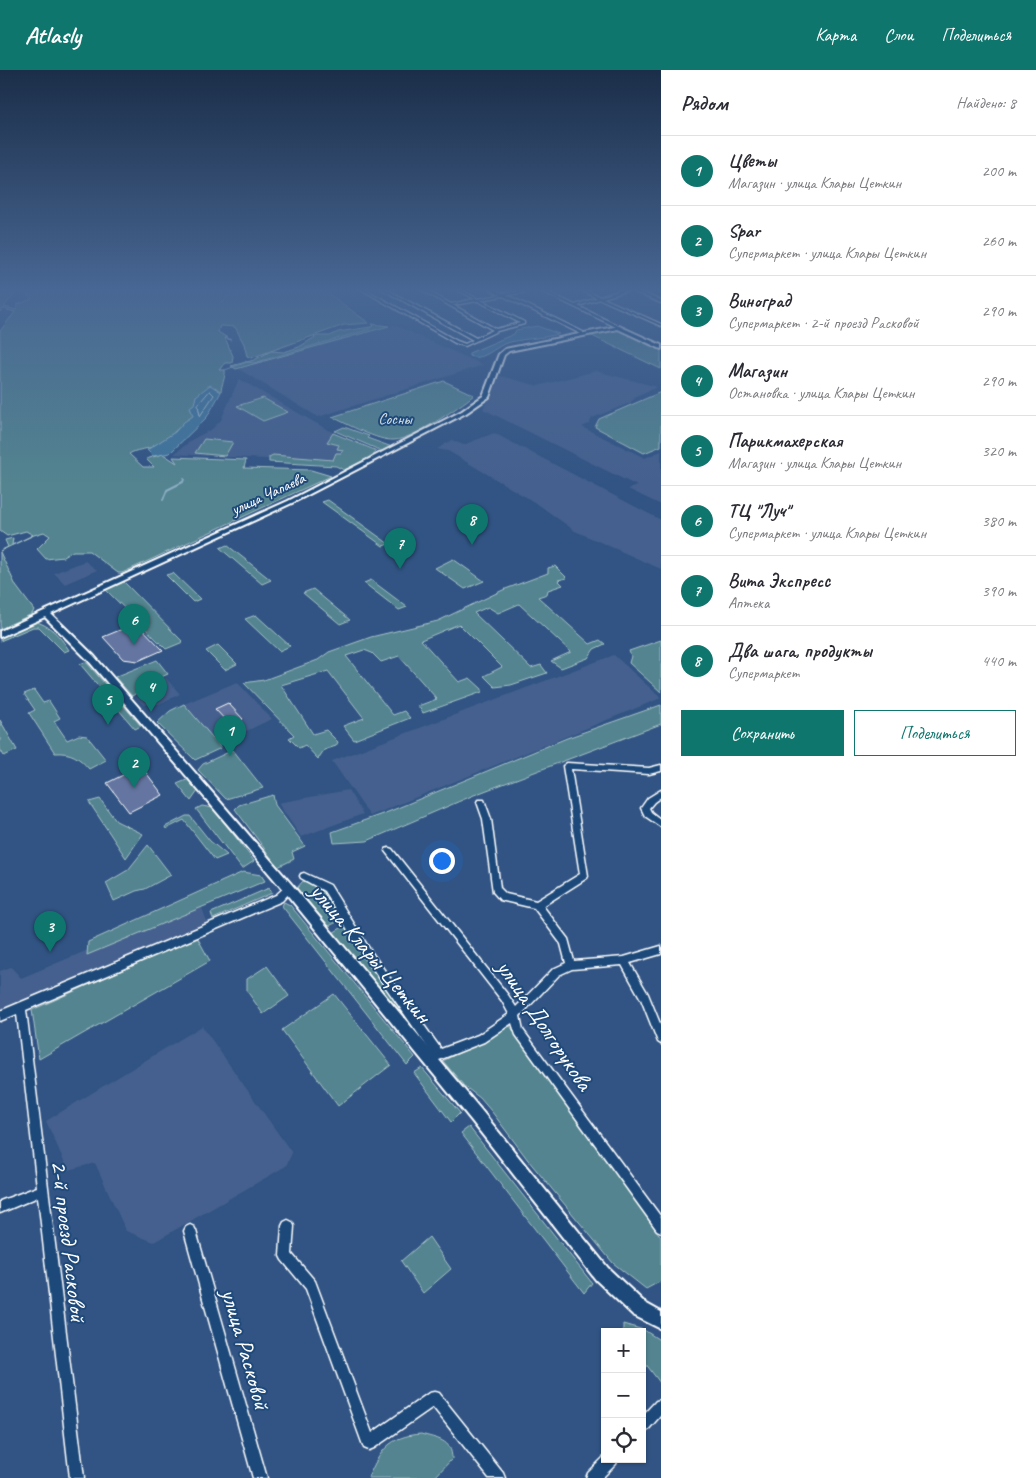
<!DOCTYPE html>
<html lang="ru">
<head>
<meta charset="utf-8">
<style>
  body { margin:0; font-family:Caveat,sans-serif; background:#f2f2f3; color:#2b2b33 }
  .controls { position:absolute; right:15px; bottom:15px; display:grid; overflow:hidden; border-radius:0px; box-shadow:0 1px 4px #0004 }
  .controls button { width:45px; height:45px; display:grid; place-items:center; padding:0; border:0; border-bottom:1px solid #e1e1e2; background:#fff; color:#2b2b33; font:25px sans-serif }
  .you { position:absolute; left:441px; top:790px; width:18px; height:18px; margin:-12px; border:4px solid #fff; border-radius:50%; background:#1a73e8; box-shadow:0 0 0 8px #1a73e833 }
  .badge { display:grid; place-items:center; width:32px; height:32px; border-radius:50%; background:#0f766e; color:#fff; font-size:16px; font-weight:700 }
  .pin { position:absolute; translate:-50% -41px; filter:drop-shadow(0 1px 2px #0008) }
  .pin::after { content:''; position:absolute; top:26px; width:18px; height:15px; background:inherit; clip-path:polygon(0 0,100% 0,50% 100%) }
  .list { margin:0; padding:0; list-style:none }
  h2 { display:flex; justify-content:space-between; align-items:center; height:65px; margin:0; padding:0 20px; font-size:21px }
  h2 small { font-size:16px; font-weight:400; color:#7c7c81 }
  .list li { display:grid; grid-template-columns:32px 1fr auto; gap:15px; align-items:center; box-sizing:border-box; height:70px; padding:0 20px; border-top:1px solid #e1e1e2 }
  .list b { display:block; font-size:19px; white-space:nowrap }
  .list p { margin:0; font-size:16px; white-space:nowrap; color:#7c7c81 }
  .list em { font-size:16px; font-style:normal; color:#7c7c81 }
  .actions { display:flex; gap:10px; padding:15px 20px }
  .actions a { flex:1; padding:11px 0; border:1px solid #0f766e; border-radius:0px; text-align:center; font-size:18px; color:#0f766e }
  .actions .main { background:#0f766e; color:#fff }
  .icon { flex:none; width:28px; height:28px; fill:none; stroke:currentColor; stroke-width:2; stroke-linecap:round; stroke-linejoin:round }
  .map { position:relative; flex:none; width:661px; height:1408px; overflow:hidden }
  header { display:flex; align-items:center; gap:30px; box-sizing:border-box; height:70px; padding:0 25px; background:#0f766e; color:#fff }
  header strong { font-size:24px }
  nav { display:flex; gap:28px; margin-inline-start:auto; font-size:18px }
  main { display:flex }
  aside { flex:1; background:#fff }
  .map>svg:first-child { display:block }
  .built { fill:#44618e }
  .green { fill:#52848f; stroke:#a8c2c7 }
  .water { fill:#3f769c; stroke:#8cadc4 }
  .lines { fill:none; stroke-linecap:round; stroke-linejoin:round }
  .shore { stroke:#b2c8d7; stroke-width:1 }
  .stream-far1 { stroke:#8cadc4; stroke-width:1 }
  .stream { stroke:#8cadc4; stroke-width:2 }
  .building { fill:#6474a0; stroke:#fff }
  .street-casing { stroke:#fff; stroke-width:3 }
  .secondary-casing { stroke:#fff; stroke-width:4 }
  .street { fill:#1f4a7a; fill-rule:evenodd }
  .secondary { fill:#1f4a7a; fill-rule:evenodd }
  .labels { text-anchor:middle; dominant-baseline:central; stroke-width:4; stroke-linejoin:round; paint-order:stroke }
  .far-park-label { font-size:16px; fill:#d4e0e3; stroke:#1f4a7a }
  .far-street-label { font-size:16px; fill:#fff; stroke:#1f4a7a }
  .near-street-label { font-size:24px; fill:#fff; stroke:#1f4a7a }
</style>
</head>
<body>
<header>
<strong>Atlasly</strong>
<nav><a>Карта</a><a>Слои</a><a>Поделиться</a></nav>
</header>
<main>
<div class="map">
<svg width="661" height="1408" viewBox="0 0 661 1408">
  <rect width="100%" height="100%" fill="#315484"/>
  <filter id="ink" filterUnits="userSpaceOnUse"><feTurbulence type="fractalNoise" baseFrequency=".02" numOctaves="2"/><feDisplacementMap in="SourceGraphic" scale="10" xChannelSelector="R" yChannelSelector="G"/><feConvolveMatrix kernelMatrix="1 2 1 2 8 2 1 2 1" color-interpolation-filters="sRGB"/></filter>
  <g filter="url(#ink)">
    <!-- built -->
    <g class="built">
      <polygon points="394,255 483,295 318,347 239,299"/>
      <polygon points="596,301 657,317 638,325 630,333 592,348 589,354 582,357 645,388 661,381 661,435 628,419 637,416 483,339 500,306 538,316"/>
      <polygon points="239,309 328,360 360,374 339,393 174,384 193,369 212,359 221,350"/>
      <polygon points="494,363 661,450 661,499 575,461 539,435 448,381 437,379 452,370 463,375"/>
      <polygon points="85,491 97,500 65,514 54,503"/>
      <polygon points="614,585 661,628 370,746 332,691"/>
      <polygon points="165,607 180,624 159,634 143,635 136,627 151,618 152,613"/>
      <polygon points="237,612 272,649 218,674 184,634"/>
      <polygon points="348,720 363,744 301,767 278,733"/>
      <polygon points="199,829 208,855 0,942 0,901 11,897 21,908 88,880"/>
      <polygon points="202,956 292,1083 286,1096 154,1172 126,1161 95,1093 68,1100 46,1051"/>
    </g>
    <!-- green -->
    <g class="green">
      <path d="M0,218h19l-15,19 13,3v-5l15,-6 -6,-5 5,-6h301l-7,3 44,32 -25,2 -93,33 -4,-2 -3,-12 -9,-17 -15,-1 -2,6 13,8 -6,-2 8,18 -1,7h-7l-6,7h6c1,7 -4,15 -4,22l-6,-5 -19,9 -2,20c-15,9 -25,25 -42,31 -8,3 -15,2 -23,7l14,13h11l-8,-8 17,-5 14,9 -4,-6 73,3 -2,8 67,2 20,6 -209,97h-4l-29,-22h-16l-10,6 -17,2 -9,-10 13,-13 -6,-4 -10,3 -34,16 8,-4 -3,-7 8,-2 -1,7 21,-10 -7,-4 -19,5 -7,-5v-200l15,-19 -12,-3 -3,3z"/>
      <polygon points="372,254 389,256 236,299 231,296 254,290 271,281 284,282 299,277 317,266 330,266 338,262 371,257 374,256"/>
      <polygon points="616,259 661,280 661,299 592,266 580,266"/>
      <path d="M444,311l30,14c-15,12 -62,45 -80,45 -17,1 -46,-16 -62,-23z"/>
      <polygon points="661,322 661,376 644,383 595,357 599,349"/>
      <polygon points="263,328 288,342 263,351 237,336"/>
      <polygon points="344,357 369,366 367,368 392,377 382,381 335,361"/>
      <polygon points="333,363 377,381 366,390 344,400 336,396 269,392 269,387 273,385 333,390 336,383 341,383 343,380 337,379 339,375 327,372"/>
      <polygon points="204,369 233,372 225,386 195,383"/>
      <polygon points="328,430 389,474 383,476 322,432"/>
      <polygon points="227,475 271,510 262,514 220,478"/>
      <polygon points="0,482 16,516 34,540 32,544 0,559"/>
      <polygon points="453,489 484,511 465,519 435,498"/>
      <polygon points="555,496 567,508 558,510 563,515 548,520 547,524 538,527 590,574 600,570 605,574 594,579 588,588 561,598 551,591 571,582 519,534 498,543 488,537 474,543 531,598 541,595 547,603 511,615 495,617 484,606 502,597 459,554 421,570 459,612 470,608 482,619 482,622 423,643 418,636 437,629 399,586 381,592 372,583 364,580 346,586 393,645 404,641 410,648 354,670 343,656 364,648 328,601 281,615 313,664 326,660 338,672 336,676 324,680 318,689 305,675 299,678 289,668 294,665 244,613 264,610 318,590 329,582 371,567 438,551 503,520 548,503 548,498"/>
      <polygon points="173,503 200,529 193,532 166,505"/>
      <polygon points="371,510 407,537 399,540 364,513"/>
      <polygon points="123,511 183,572 166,579 105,519"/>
      <polygon points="313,519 350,550 340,554 303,523"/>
      <polygon points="256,545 290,576 279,581 245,549"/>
      <path d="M34,551c17,5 25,14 35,29l-5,2 -25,-25h-6l-33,14v-6z"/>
      <polygon points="661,570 661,622 629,593 631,586 629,581"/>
      <polygon points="218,575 237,594 225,600 206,581"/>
      <path d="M157,590l11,14c-15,6 -23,14 -36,22l-17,-19z"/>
      <polygon points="85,592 87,593 141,656 135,659 80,594"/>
      <path d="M34,620l9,13 6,-2 11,17 -6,3 13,19 12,-5 8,1 19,24 -17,9c-10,-12 -18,-17 -34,-16l-26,-40 6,-3 -11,-16z"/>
      <polygon points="184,634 218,674 221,678 195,690 157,653 170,641"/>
      <polygon points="661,635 661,654 474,725 367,771 334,773 332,762 388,742 567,668"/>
      <polygon points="0,650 17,680 4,686 0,679"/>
      <polygon points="233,680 263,718 226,729 198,700 203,694"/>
      <polygon points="189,709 198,721 191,731 177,714"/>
      <polygon points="273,725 275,735 305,776 292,782 294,789 278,797 235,739 239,735"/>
      <polygon points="100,729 116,751 143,764 126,788 89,732"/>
      <polygon points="202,736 213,738 254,791 242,799 196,739"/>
      <polygon points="186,746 190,746 210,771 227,785 215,790 184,750 166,759 165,757"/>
      <polygon points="148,775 171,805 145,819 136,821 114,831 106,813 128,800"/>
      <polygon points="243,802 261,805 265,811 87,885 88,872"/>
      <polygon points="303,811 324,820 343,849 329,856 297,818"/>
      <polygon points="269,818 272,823 213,849 211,843"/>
      <polygon points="284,832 290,835 415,987 407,995 282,836"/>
      <polygon points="346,855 417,962 414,964 331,864"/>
      <polygon points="197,867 210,891 39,989 32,940"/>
      <polygon points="267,896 289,926 263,944 247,921 247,909"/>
      <polygon points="334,924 391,995 338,1036 282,960"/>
      <polygon points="510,956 661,1167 661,1211 646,1219 613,1193 528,1090 492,1042 480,1028 464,1016 443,991"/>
      <polygon points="422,998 460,1043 451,1052 414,1003"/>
      <polygon points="469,1057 592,1213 584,1223 461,1063"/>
      <polygon points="429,1167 451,1199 423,1223 401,1191"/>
      <polygon points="623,1254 644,1260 661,1271 661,1314 642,1289 642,1262 623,1262"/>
      <path d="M421,1364c16,5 31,5 31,25l-18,19h-66c12,-27 21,-42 53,-44z"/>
    </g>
    <!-- water -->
    <g class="water">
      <path d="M537,256l22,8c-18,5 -38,4 -55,10 -11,5 -21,17 -35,12v-3l45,-19 2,-4z"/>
      <polygon points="210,315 221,322 207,347 170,383 153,386 147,380 175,362 184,352 193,346 190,337 194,334 196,326"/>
    </g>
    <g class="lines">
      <!-- shore -->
      <polygon class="shore" points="210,321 214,325 200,346 198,335"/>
      <!-- stream-far1 -->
      <g class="stream-far1">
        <polyline points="222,233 229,226"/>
        <polyline points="247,292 254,293 370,259"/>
        <polyline points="225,300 247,292 245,291"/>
      </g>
      <!-- stream -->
      <polyline class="stream" points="163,430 167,420 183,412 184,409"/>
    </g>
    <!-- building -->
    <g class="building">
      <polygon points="137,553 163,580 138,591 123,589 103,567"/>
      <polygon points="228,633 243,649 230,655 215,639"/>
      <polygon points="138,692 163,725 129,742 107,713 129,702 125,698"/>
    </g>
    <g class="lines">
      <defs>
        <g id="street">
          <path d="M359,218h4l94,53 8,3 8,-4 -93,-52h4l92,50 17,-8 -75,-42h4l29,16 24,-5 -21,-11h4l20,11 22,-4 -12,-7c7,0 12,6 19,5 12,-1 24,-5 36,-5l-1,1 33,16 22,-7 -21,-10h4l20,9 27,-9h4l30,13v2l-31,-13 -27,8 58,26v2l-61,-27 -22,7 43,21 -3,1 -79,-38 -32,5 76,37v2h-2l-78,-38 -22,4 43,22v2l-27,7 -32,15 -10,-3zM478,231l42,22 -24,6 -43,-24z"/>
          <polygon points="567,693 649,698 661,695 661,701 649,704 571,699 588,806 587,808 543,836 568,869 574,891 624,887 661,876 661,884 630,893 648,924 661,956 661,974 658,972 641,929 622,895 572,899 559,905 520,946 523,960 661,1147 661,1162 657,1160 516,965 512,953 484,972 439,990 429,993 425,991 424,988 425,985 431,982 366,889 324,821 301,808 300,806 301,804 304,803 330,815 372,883 441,979 478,965 509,944 502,931 385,781 386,779 389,778 392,779 508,925 516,937 553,899 566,893 561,874 534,838 500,830 493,822 483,749 477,732 478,730 484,730 491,749 500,818 506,824 536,831 580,804 563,696"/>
          <polygon points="661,720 661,727 654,732 649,738 651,742 661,750 661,757 645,746 641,738 648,728"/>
          <polygon points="289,815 292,816 293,819 282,831 26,940 84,1408 70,1408 38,1127 0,1143 0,1131 37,1117 17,944 0,951 0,941 276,825 286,816"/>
          <polygon points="288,1150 292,1152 294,1156 292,1184 315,1211 372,1363 429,1323 434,1322 439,1323 503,1403 505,1408 489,1408 433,1337 374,1378 369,1380 364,1378 306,1219 282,1190 280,1186 282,1156 284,1152"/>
          <polygon points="190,1155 194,1157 196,1161 267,1408 253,1408 184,1161 186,1157"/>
          <polygon points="661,1330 661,1345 647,1361 642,1362 642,1346 656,1331"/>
          <polygon points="605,1386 605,1389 618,1389 616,1394 602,1408 586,1408 588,1403"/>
        </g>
        <polygon id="secondary" points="619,256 661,275 661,279 618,259 509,281 504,285 489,327 466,343 292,433 51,544 94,586 293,816 481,1040 608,1198 645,1233 661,1242 661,1259 633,1245 596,1210 471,1050 285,822 88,590 45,547 0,567 0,561 288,431 462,341 483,326 499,284 505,279"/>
      </defs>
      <!-- street casing -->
      <use href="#street" class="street-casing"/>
      <!-- secondary casing -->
      <use href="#secondary" class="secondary-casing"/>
      <!-- street -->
      <use href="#street" class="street"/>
      <!-- secondary -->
      <use href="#secondary" class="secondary"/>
    </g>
  </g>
  <!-- sky -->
  <linearGradient id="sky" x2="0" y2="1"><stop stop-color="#1b2e49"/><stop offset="0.53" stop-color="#486794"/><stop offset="1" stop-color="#486794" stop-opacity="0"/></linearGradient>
  <rect width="661" height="415" fill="url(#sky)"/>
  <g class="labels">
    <!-- far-park labels -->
    <g class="far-park-label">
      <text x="395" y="349">Сосны</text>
    </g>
    <!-- far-street labels -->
    <g class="far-street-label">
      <text transform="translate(268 424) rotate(-25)">улица Чапаева</text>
    </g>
    <!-- near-street labels -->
    <g class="near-street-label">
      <text transform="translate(371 883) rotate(50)">улица Клары Цеткин</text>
      <text transform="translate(545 955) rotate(56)">улица Долгорукова</text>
      <text transform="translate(69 1171) rotate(83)">2-й проезд Расковой</text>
      <text transform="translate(246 1279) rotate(74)">улица Расковой</text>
    </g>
  </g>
</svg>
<div class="controls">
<button>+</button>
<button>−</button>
<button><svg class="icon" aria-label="locate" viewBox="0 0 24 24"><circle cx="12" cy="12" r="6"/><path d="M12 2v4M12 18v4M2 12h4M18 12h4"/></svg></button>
</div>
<div class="you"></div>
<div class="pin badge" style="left:230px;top:686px">1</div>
<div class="pin badge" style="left:134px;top:718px">2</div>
<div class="pin badge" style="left:50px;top:882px">3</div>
<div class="pin badge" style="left:151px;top:642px">4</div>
<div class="pin badge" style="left:108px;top:655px">5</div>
<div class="pin badge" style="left:134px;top:575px">6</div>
<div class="pin badge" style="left:400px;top:499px">7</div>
<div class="pin badge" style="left:472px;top:475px">8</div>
</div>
<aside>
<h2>Рядом<small>Найдено: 8</small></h2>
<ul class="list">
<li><span class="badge">1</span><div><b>Цветы</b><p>Магазин · улица Клары Цеткин</p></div><em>200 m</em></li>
<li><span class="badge">2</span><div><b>Spar</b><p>Супермаркет · улица Клары Цеткин</p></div><em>260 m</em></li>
<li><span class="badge">3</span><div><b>Виноград</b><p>Супермаркет · 2-й проезд Расковой</p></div><em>290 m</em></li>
<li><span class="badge">4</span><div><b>Магазин</b><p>Остановка · улица Клары Цеткин</p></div><em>290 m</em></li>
<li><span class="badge">5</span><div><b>Парикмахерская</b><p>Магазин · улица Клары Цеткин</p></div><em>320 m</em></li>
<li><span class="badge">6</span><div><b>ТЦ &quot;Луч&quot;</b><p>Супермаркет · улица Клары Цеткин</p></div><em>380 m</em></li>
<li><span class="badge">7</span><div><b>Вита Экспресс</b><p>Аптека</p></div><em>390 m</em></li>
<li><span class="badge">8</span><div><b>Два шага, продукты</b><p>Супермаркет</p></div><em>440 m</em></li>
</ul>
<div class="actions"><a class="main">Сохранить</a><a>Поделиться</a></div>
</aside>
</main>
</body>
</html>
